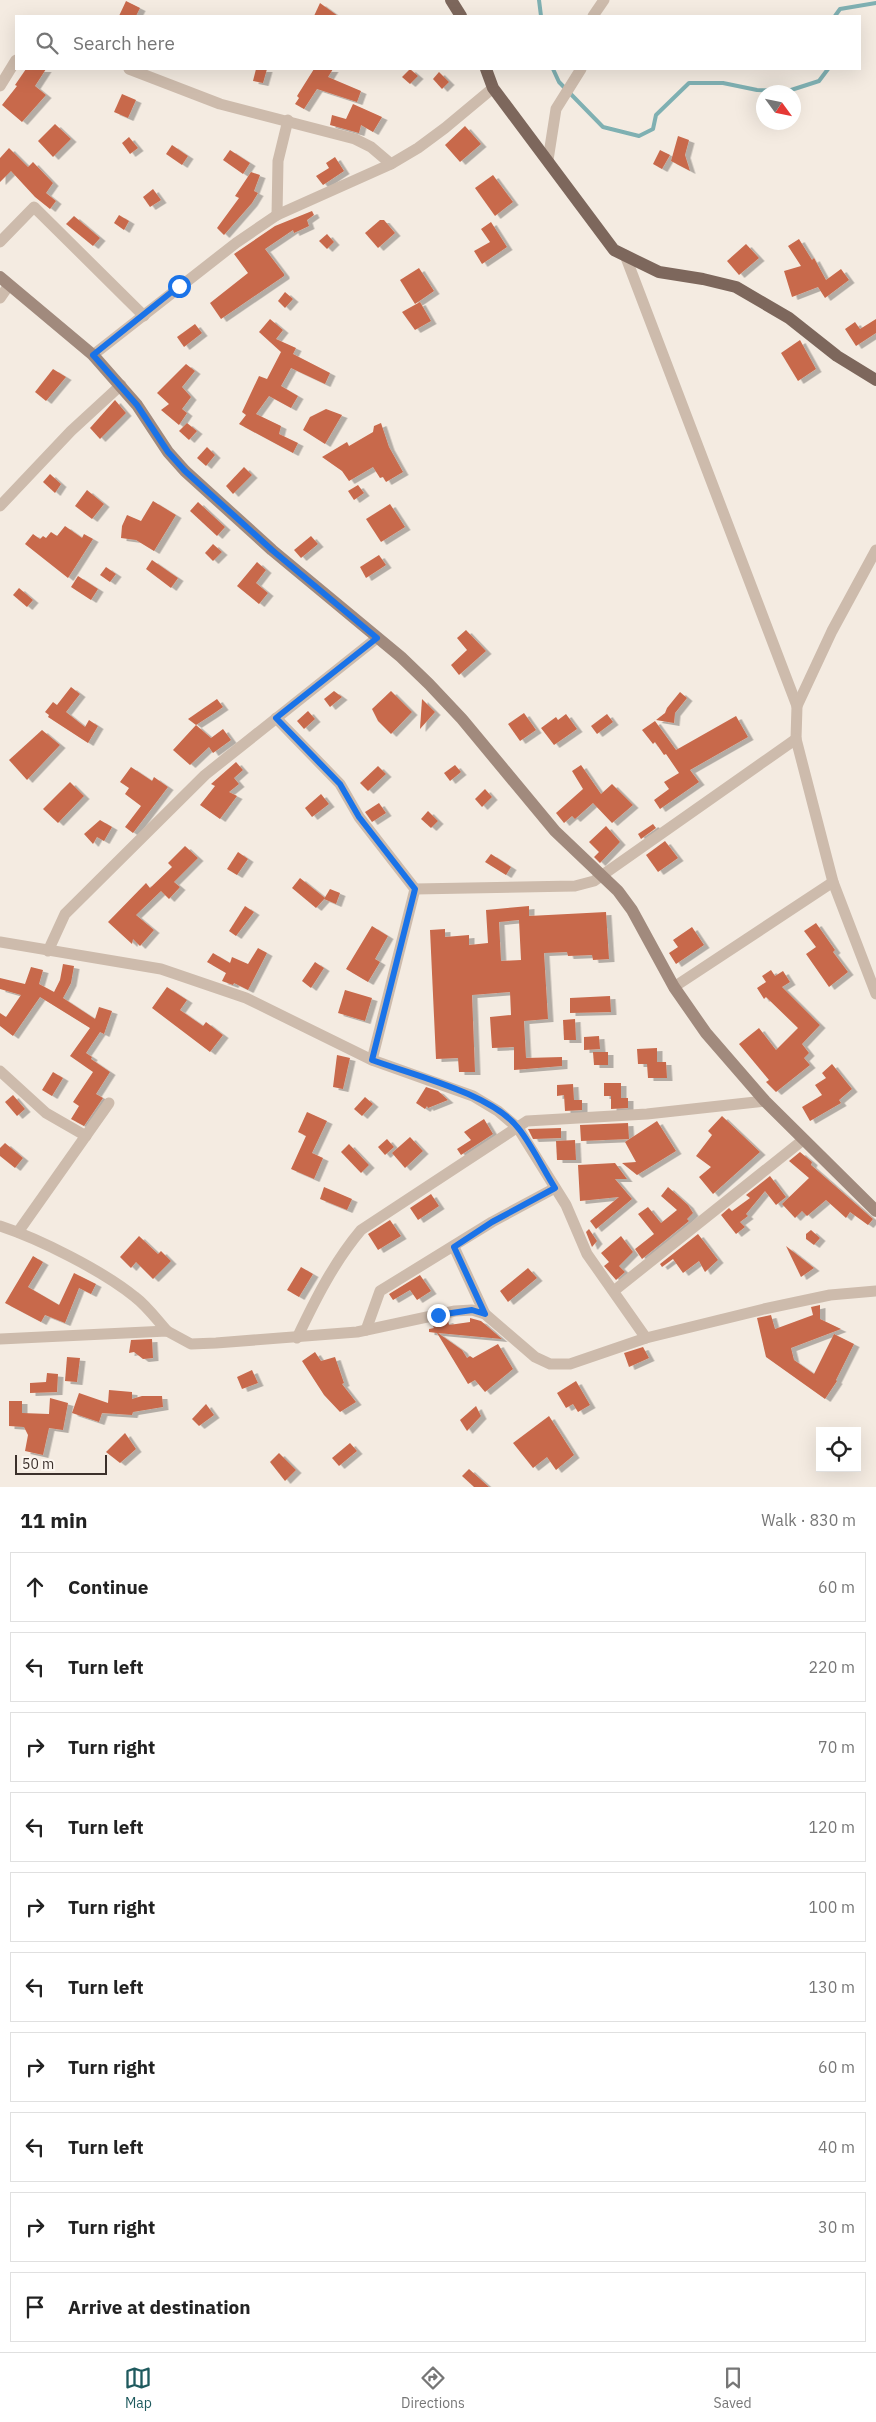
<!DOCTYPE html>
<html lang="en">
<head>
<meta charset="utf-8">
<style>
  body { margin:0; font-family:"IBM Plex Sans",sans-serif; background:#f2f2f2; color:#222 }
  .controls { position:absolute; right:15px; bottom:15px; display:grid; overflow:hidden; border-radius:0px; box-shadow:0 5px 20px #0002 }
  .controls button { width:45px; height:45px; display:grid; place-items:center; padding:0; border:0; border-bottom:1px solid #e0e0e0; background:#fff; color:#222; font:25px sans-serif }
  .compass { position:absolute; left:756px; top:85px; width:45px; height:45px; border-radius:50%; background:#fff; box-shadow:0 5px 20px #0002; rotate:123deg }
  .scale { position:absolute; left:15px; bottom:12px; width:92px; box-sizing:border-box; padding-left:5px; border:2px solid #3b302b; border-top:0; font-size:14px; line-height:18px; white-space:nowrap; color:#3b302b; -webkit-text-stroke:4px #fbf5ee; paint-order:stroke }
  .stop { position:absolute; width:15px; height:15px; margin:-11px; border:4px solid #1a73e8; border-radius:50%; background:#fff }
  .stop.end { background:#1a73e8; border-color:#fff; box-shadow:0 1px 5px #0008 }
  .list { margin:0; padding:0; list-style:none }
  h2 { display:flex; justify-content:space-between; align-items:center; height:65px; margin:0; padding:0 20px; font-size:21px }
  h2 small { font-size:16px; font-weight:400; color:#767676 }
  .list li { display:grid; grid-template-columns:32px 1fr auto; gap:15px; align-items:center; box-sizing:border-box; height:70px; margin:0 10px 10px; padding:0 10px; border:1px solid #e0e0e0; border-radius:0px }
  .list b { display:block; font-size:19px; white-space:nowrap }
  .list em { font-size:16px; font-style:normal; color:#767676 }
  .icon { flex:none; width:28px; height:28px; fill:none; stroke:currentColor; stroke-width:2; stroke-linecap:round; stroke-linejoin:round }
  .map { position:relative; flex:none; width:876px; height:1487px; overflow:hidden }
  .search { position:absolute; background:#fff; box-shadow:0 5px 20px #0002; left:15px; right:15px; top:15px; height:55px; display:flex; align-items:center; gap:12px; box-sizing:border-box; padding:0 18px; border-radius:0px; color:#767676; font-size:19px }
  .sheet { height:865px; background:#fff }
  nav { display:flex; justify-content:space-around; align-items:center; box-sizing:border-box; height:70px; border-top:1px solid #e0e0e0; background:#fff; font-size:14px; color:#767676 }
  nav a { display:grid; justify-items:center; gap:2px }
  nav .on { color:#1f5a5e }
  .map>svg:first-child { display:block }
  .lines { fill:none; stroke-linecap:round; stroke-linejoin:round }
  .stream { stroke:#7fb0b2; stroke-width:4 }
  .building { fill:#c8694b; fill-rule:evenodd; filter:url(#shadow) }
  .street { stroke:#cdbbac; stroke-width:11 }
  .secondary { stroke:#a18a7d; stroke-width:12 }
  .primary { stroke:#7d675c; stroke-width:12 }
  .route { stroke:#1a73e8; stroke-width:6 }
</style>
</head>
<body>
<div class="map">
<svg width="876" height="1487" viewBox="0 0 876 1487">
  <defs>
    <filter id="shadow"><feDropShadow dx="5.5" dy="3" stdDeviation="0" flood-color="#0004"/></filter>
  </defs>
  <rect width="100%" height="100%" fill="#f4ebe1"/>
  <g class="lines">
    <!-- stream -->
    <g class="stream">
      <polyline points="539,0 541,16"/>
      <polyline points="835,16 840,9 876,3"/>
      <polyline points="553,69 559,82 603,127 639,136 653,129 656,115 689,83 723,83 757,90 788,91 819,81 828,69"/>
    </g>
  </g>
  <!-- building -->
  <g class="building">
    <polygon points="126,1 140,8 136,16 119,16"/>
    <polygon points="320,3 338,16 314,16"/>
    <polygon points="26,69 46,69 35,86 46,95 22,122 2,105 17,86 15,85"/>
    <polygon points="256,69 267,69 263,83 253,81"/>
    <polygon points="314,69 333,69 328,77 361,91 357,102 317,89 304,109 295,104 299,98 297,96"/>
    <polygon points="410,69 418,76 410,84 402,77"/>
    <polygon points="439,72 449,82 442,89 433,79"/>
    <polygon points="122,94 136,100 128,118 114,112"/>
    <polygon points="353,104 382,117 373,132 361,125 359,133 330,125 332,115 346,119"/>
    <polygon points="55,124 71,139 53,157 38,141"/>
    <polygon points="465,126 481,144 460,162 445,145"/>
    <polygon points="678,136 689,140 685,155 690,171 671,161"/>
    <polygon points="129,137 138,148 130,154 122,143"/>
    <polygon points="172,145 188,156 182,165 166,154"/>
    <polygon points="9,148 28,167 33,162 53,183 46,193 56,201 50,209 35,197 11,171 0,182 0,158"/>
    <polygon points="230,150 250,163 243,174 223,160"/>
    <polygon points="660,150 670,155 662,169 653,164"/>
    <polygon points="335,157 344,171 323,185 316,176 329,168 326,163"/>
    <polygon points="251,172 260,175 254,191 258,193 252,203 224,235 217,228 239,198 235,196"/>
    <polygon points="493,175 513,202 495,216 475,188"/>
    <polygon points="153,189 161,200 150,207 143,197"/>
    <polygon points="312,211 314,215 307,220 309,226 294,233 293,230 265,249 284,274 284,276 221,319 210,303 248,273 234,254 275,226"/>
    <polygon points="119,215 129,221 124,230 114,223"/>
    <polygon points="74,216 100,238 93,246 66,224"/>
    <polygon points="380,220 384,220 395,233 378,248 365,233"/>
    <polygon points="491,222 507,247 482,264 474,251 490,242 481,229"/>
    <polygon points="327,234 334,242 327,249 319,241"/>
    <polygon points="799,239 812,260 814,258 826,280 841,269 849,280 825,298 818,287 792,297 784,271 801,266 788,246"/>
    <polygon points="746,244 759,258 739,275 727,261"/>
    <polygon points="419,268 434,291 415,304 400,280"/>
    <polygon points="285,292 293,299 285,308 278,301"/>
    <polygon points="420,302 431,321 415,330 402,312"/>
    <polygon points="270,319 283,330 276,339 296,348 293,354 330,373 325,384 291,368 281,386 298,396 291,408 269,396 256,414 281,426 279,434 298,443 293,453 239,424 246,415 242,412 259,376 267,379 281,352 259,332"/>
    <polygon points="876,319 876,333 856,346 845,329 855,322 860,329"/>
    <polygon points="195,324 202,333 184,347 177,337"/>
    <polygon points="800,340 816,369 798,381 781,353"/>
    <polygon points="186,364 195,371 182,387 191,397 182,409 187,413 179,425 161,410 169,404 157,393"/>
    <polygon points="53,369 66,377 46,401 35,392"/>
    <polygon points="115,400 126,413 100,439 90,428"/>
    <polygon points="326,409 342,415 325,444 303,430 310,417"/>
    <polygon points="187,423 197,431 189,440 179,431"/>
    <polygon points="381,423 389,447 403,472 386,482 383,477 380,478 373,467 349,481 342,471 322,457 347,442 349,446 373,432 374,426"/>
    <polygon points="207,447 215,455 206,466 197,458"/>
    <polygon points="244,467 252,475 233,494 226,486"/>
    <polygon points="50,474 61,484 55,493 43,482"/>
    <polygon points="358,485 364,493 354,500 348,491"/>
    <polygon points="87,490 104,504 92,519 75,506"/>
    <polygon points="153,501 176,515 154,551 136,540 121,538 122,526 127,515 141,521"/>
    <polygon points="198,502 225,527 217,536 190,511"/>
    <polygon points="390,504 405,527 381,542 366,519"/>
    <polygon points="65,526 82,538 84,534 93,539 68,578 25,544 33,534 40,539 43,536 46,538 51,532 57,536"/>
    <polygon points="311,536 318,544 301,558 294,550"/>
    <polygon points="213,544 222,552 213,561 205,553"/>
    <polygon points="379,555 386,565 366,578 360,567"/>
    <polygon points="152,560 178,578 171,588 146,569"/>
    <polygon points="257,562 266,570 256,583 268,593 259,604 237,586"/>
    <polygon points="106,567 116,574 110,582 100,575"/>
    <polygon points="78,576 98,589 91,600 71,587"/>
    <polygon points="19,588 33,600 27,607 13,595"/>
    <polygon points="466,630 486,651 459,675 451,665 467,650 457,638"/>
    <polygon points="71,687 80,694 66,712 85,727 89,720 98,726 88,743 48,717 49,715 45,712 53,702 57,705"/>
    <polygon points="334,691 342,697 330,707 324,699"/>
    <polygon points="391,691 412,712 391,734 378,721 372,709"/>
    <polygon points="680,692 687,698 675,713 674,723 656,720 665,713 667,708"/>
    <polygon points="217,699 223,707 213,714 196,725 188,719"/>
    <polygon points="422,699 435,712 420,729"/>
    <polygon points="308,711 315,719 304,729 297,721"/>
    <polygon points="524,713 536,730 520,741 508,724"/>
    <polygon points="566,714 577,729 554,745 541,728 556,717 558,720"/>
    <polygon points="607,714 613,722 597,734 591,726"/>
    <polygon points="736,716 748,737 690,770 699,782 660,809 654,800 669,789 664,782 679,773 666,754 664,755 655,742 653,744 642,730 655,721 676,750"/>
    <polygon points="196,725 211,738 223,729 231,740 213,753 209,747 190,765 173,750"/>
    <polygon points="42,730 60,745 27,780 9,760"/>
    <polygon points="236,762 243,770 234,778 239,784 229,792 237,796 220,819 200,805 215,786 211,784"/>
    <polygon points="455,765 461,772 450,781 444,773"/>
    <polygon points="581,765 601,794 612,784 633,805 612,823 593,803 575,819 572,816 564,823 556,813 583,789 572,771"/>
    <polygon points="378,766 386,774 368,791 360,783"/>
    <polygon points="131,767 152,781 154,777 168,787 133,833 125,827 141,806 125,794 129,788 120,782"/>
    <polygon points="70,782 84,796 58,823 43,809"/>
    <polygon points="485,789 492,797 482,807 475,799"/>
    <polygon points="321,794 329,804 312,817 305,808"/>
    <polygon points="379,803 386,813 372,822 365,812"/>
    <polygon points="428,811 438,821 431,828 421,819"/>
    <polygon points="100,820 112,827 104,841 97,837 93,844 84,834"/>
    <polygon points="653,824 656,828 641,839 638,834"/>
    <polygon points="606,826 620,842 600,863 594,857 599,852 589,842"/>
    <polygon points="665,841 678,858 658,872 646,855"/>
    <polygon points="185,846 198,858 174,882 180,887 169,899 161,891 136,915 154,930 140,946 133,939 132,944 108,922 146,883 150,888 172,867 168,863"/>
    <polygon points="238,852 248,859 237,875 227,869"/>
    <polygon points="491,854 511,867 506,875 485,862"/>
    <polygon points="300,878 325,898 316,908 292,888"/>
    <polygon points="330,889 340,893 336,904 324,899"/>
    <polygon points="245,906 254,912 236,936 229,931"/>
    <path d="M529,906v10l77,-4 3,47 -16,1 -1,-5 -24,1 -1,-4 -23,1 4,66 -24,2 2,37 36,-1v9l-48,4v-23l-22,1 -2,-31 21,-2 -1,-23 -38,3 3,77h-16l-1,-14 -22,1 -6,-129 15,-1v8l24,-2v10l19,-2 -2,-33zM519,920l2,40 -20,1 -2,-39z"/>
    <polygon points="816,923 835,950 833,952 848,972 829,987 806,954 816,947 804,931"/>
    <polygon points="372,926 388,936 375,959 380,962 368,982 346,969"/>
    <polygon points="692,927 704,945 676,964 669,953 678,947 673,940"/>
    <polygon points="258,948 267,953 248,990 234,983 233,985 222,981 226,973 207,962 213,953 230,963 232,957 248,964"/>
    <polygon points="315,962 324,968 311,988 302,981"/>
    <polygon points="63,964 74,966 71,983 63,998 95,1019 99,1007 112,1011 104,1034 100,1032 86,1053 92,1057 91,1059 110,1072 96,1094 103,1098 84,1126 71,1119 79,1106 73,1102 93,1072 70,1056 90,1028 40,997 13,1036 0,1026 0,1013 6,1017 21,995 0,989 0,978 25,984 31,967 43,970 39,984 54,992 60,980"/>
    <polygon points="771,970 775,976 783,971 790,982 782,987 820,1025 802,1044 809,1053 804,1058 810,1065 776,1092 766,1082 769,1080 739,1044 759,1028 776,1050 798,1028 766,997 764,999 757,988 766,982 762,976"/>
    <polygon points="167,987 187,1000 180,1010 203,1026 206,1022 223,1035 210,1052 152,1008"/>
    <polygon points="345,990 372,998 365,1021 338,1013"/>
    <polygon points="610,996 611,1012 570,1013 570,998"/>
    <polygon points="575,1019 576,1040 564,1040 563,1020"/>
    <polygon points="599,1036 600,1049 584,1050 584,1037"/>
    <polygon points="657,1048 657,1062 666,1062 667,1078 648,1078 647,1064 638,1064 637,1049"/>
    <polygon points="593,1052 608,1052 608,1065 594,1065"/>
    <polygon points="337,1055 350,1058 343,1089 333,1087"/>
    <polygon points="832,1064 852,1089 839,1100 841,1103 810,1121 802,1107 822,1095 815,1085 826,1078 822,1073"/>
    <polygon points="53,1072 63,1078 52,1096 42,1090"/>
    <polygon points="604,1083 621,1083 621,1098 628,1098 628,1108 611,1109 611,1096 604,1096"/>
    <polygon points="573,1084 574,1100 582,1100 582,1110 565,1111 564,1095 557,1096 557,1085"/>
    <polygon points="426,1087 438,1091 448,1100 428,1108 427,1106 425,1109 416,1103"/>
    <polygon points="13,1095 25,1109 17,1116 5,1102"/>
    <polygon points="365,1097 373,1104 362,1116 354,1109"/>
    <polygon points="307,1112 327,1121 312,1153 323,1158 314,1179 291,1169 306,1136 298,1132"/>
    <polygon points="722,1116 760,1152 713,1194 699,1177 711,1167 696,1156 712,1135 708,1131"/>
    <polygon points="484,1119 493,1134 461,1155 457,1149 471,1140 464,1132"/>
    <polygon points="657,1121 676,1151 637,1175 622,1163 636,1162 625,1142"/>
    <polygon points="628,1123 629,1139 581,1141 580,1125"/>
    <polygon points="561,1128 561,1138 533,1139 528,1129"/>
    <polygon points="410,1137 423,1151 405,1168 392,1153"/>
    <polygon points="387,1139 394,1147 385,1155 378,1147"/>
    <polygon points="575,1140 576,1160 557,1160 556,1141"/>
    <polygon points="5,1143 23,1158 15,1168 0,1156 0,1148"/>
    <polygon points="349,1144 369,1165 361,1173 341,1152"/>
    <polygon points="800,1152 812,1162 811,1165 873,1219 868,1225 850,1212 846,1218 826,1200 807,1216 802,1211 795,1218 782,1204 809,1178 789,1161"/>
    <polygon points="615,1163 627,1179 615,1179 632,1199 596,1229 590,1221 619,1197 580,1201 578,1165"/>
    <polygon points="770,1176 786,1197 776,1205 765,1191 746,1214 748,1216 740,1222 745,1227 736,1234 721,1215 729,1208 732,1211 750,1198 746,1195"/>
    <polygon points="324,1187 352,1199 347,1210 320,1199"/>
    <polygon points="668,1187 688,1205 693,1213 687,1219 689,1221 642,1259 635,1249 654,1234 638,1214 648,1207 661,1223 677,1210 661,1196"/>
    <polygon points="431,1194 439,1206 418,1220 410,1208"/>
    <polygon points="390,1220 401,1236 378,1250 368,1234"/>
    <polygon points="589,1229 597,1241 592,1247 586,1232"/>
    <polygon points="811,1230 820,1238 814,1245 806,1239 806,1234"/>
    <polygon points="698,1234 718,1260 705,1272 699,1261 683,1273 673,1259 662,1267 660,1264"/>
    <polygon points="139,1236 158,1254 161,1251 171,1261 153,1279 136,1262 131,1268 120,1257"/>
    <polygon points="621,1236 633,1252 619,1266 625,1272 616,1280 604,1266 609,1262 601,1253"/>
    <polygon points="786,1246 814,1268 801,1277"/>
    <polygon points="33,1256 43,1262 28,1287 59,1305 74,1273 96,1284 91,1294 79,1288 65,1323 45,1315 41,1322 5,1303"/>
    <polygon points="301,1267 313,1274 299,1297 287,1290"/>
    <polygon points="528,1268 537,1278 508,1302 500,1291"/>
    <polygon points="420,1275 431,1291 417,1300 410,1290 393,1300 389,1294"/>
    <polygon points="820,1305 820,1319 841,1329 791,1348 794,1360 814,1374 834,1334 854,1344 836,1380 837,1381 825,1399 766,1357 757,1318 771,1315 775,1329 813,1315 811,1307"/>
    <polygon points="470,1318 481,1321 502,1339 438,1333 462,1350 467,1358 470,1356 473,1358 498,1344 513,1369 485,1392 475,1380 468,1384 437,1333 429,1332 429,1329 434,1328 432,1324 448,1320 449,1325 470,1322"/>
    <polygon points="152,1339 153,1358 143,1359 134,1352 129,1353 131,1340"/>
    <polygon points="643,1347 649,1358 629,1367 624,1353"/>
    <polygon points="315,1352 321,1361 335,1357 344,1383 342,1384 356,1402 340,1412 324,1395 302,1361"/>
    <polygon points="67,1357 80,1358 77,1382 65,1381"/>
    <polygon points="252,1370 258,1383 242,1389 237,1377"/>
    <polygon points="47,1373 58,1374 57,1392 30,1393 30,1383 46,1382"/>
    <polygon points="576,1381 590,1405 578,1412 573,1404 566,1408 557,1393"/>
    <polygon points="109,1390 132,1392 132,1399 142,1396 162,1396 163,1407 133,1412 132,1415 102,1413 99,1422 72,1413 79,1393 108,1403"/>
    <polygon points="50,1398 68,1403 63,1430 49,1428 43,1455 25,1451 28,1435 24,1427 9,1426 9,1401 22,1401 22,1413 49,1414"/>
    <polygon points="206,1404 214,1415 199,1426 192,1419"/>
    <polygon points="476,1406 481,1416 467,1431 460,1420"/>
    <polygon points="549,1416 574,1455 556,1470 547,1457 533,1468 513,1443"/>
    <polygon points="125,1433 136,1449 120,1463 106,1452"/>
    <polygon points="350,1443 357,1451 339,1466 332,1458"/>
    <polygon points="279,1453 296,1470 285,1481 270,1462"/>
    <polygon points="469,1469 489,1487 474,1487 462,1476"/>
  </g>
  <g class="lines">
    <!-- street -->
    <g class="street">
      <polyline points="593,16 604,0"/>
      <polyline points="129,69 220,104 355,139 371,147 391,164"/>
      <polyline points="0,86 16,60"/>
      <polyline points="548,160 556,109 581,69"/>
      <polyline points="277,215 278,161 288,120"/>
      <polyline points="0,242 34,207 144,316"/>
      <polyline points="625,255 797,706"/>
      <polyline points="0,298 9,285"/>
      <polyline points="93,355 236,243 277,215 391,164 418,148 445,128 493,88"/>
      <polyline points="0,506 71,431 121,385"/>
      <polyline points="276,718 340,784 359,817 415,889"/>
      <polyline points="796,739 797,706 832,631 876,550"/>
      <polyline points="415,889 575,886 594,881 796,739 833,882 876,994"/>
      <polyline points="0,942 161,969 246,998 372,1060 473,1096 498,1111 518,1128 566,1205 587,1254 646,1338"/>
      <polyline points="48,951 65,914 205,775 377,638"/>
      <polyline points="674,987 833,882"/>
      <polyline points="372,1060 415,889"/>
      <polyline points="0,1071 46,1113 86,1136"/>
      <path d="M0,1226c40,13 103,45 135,71 12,9 22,23 32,34"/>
      <polyline points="18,1232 109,1103"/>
      <polyline points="454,1247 485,1314"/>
      <polyline points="615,1290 803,1140"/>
      <polyline points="366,1330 380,1291 492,1222 555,1188"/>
      <path d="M297,1338c18,-38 37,-76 64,-108l166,-109 120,-7 118,-13"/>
      <polyline points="0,1339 167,1331 191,1344 216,1343 357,1332 455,1311 472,1310 485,1314 535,1357 550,1364 570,1364 646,1338 764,1309 830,1295 876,1291"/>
    </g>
    <!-- secondary -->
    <polyline class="secondary" points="0,277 93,355 137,405 168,452 185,471 272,550 401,657 429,684 462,719 555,831 618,891 632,910 674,987 706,1033 765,1101 876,1211"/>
    <!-- primary -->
    <g class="primary">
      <polyline points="451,0 461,16"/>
      <polyline points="486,69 493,88 614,250 659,272 703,279 736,287 789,318 837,356 876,380"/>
    </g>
  </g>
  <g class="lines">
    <!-- route -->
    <path class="route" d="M179,286l-86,69 44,50 31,47 17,19 87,79 105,88 -101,80 64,66 19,33 56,72 -43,171c41,15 121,34 147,69 14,18 24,40 36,59l-63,34 -38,25 31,67 -13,-4 -34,5"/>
  </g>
</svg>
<div class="controls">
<button><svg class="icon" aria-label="locate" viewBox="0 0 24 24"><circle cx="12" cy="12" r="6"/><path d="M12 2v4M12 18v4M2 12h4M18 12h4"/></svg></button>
</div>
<svg class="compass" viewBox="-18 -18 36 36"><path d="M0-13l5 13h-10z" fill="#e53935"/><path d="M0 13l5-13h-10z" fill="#767676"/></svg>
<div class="scale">50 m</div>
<div class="stop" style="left:179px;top:286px"></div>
<div class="stop end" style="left:438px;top:1315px"></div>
<div class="search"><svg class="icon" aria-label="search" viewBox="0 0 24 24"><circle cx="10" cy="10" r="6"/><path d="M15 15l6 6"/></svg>Search here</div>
</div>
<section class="sheet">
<h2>11 min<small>Walk · 830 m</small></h2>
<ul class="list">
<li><svg class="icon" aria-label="ahead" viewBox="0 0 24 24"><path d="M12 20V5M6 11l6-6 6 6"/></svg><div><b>Continue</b></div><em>60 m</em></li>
<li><svg class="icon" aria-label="left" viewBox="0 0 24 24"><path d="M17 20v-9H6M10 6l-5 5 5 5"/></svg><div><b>Turn left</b></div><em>220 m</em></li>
<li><svg class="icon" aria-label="right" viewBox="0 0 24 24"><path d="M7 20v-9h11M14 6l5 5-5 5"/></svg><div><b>Turn right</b></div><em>70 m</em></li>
<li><svg class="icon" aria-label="left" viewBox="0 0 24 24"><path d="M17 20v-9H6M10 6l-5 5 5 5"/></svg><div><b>Turn left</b></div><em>120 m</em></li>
<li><svg class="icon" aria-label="right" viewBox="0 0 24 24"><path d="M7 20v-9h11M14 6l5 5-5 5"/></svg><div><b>Turn right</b></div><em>100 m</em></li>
<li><svg class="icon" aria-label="left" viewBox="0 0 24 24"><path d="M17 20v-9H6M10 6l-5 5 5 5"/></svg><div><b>Turn left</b></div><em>130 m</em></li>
<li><svg class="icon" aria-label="right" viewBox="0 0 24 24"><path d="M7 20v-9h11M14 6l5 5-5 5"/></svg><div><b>Turn right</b></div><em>60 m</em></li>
<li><svg class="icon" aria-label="left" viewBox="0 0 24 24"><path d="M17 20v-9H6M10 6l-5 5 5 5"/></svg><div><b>Turn left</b></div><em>40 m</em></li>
<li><svg class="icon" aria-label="right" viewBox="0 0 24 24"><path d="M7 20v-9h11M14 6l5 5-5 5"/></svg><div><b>Turn right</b></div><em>30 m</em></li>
<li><svg class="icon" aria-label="arrive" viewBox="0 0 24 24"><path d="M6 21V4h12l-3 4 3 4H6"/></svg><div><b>Arrive at destination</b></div></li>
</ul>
</section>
<nav>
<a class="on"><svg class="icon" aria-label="map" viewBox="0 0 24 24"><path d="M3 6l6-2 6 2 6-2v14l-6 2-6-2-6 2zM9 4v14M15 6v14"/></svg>Map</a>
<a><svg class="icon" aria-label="directions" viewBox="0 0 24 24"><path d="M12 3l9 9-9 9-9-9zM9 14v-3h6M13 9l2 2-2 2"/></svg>Directions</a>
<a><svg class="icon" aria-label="saved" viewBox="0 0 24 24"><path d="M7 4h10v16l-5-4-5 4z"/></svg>Saved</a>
</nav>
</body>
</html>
